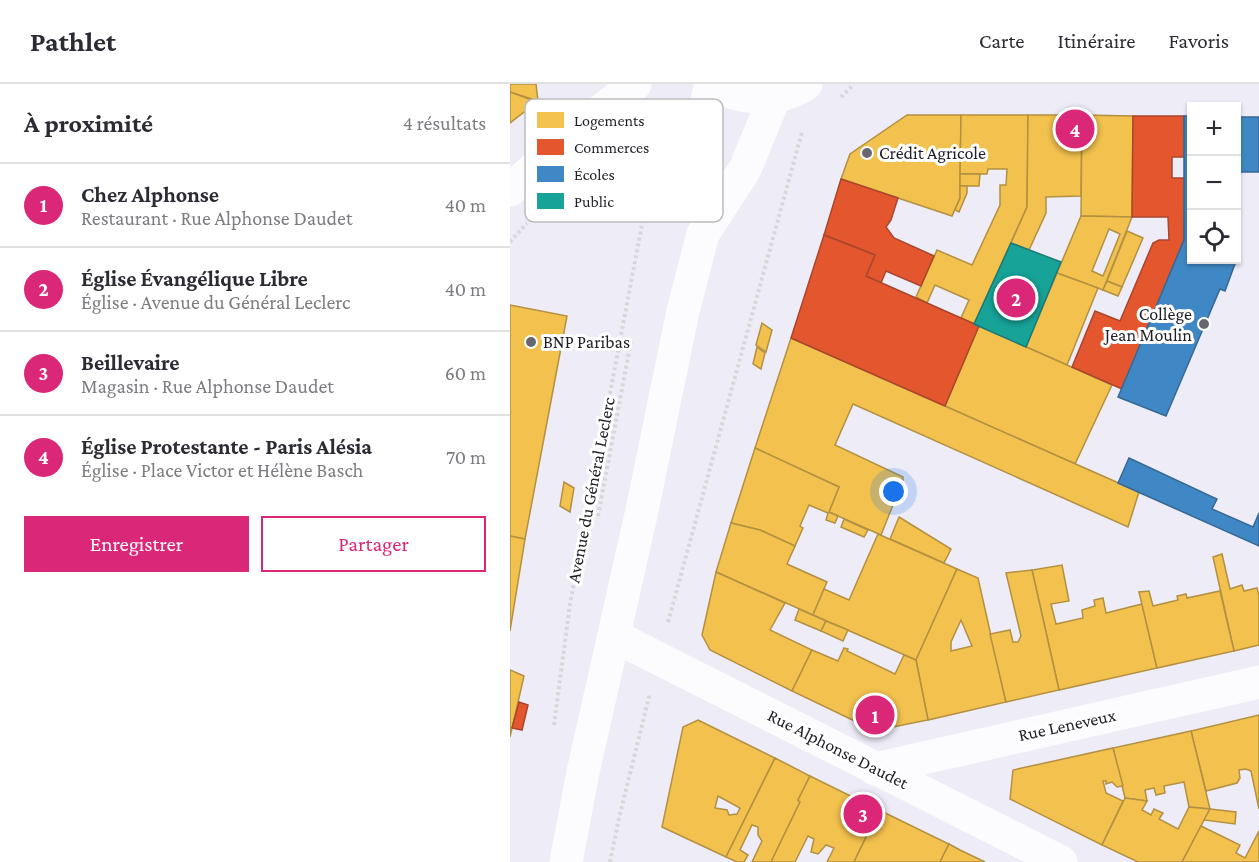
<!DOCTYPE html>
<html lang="fr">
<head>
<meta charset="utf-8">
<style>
  body { margin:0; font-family:"Crimson Pro",serif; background:#f7f7f7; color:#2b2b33 }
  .controls { position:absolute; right:18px; top:18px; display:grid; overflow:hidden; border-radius:0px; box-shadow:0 2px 4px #0004 }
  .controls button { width:54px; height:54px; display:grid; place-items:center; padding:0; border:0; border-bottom:2px solid #e1e1e2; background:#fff; color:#2b2b33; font:30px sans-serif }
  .you { position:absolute; left:384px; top:408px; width:21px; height:21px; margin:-15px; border:4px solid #fff; border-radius:50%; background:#1a73e8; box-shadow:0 0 0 9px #1a73e833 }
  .badge { display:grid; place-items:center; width:39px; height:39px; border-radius:50%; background:#db2777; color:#fff; font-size:20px; font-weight:700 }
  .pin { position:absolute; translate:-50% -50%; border:3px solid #fff; box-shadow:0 2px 6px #0006 }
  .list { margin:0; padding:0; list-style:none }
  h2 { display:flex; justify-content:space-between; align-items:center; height:78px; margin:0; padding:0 24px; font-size:26px }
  h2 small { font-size:20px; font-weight:400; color:#7c7c81 }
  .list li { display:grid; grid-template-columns:39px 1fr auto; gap:18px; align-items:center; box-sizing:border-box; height:84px; padding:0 24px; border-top:2px solid #e1e1e2 }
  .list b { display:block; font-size:22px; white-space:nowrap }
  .list p { margin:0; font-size:20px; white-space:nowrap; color:#7c7c81 }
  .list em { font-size:20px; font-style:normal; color:#7c7c81 }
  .actions { display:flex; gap:12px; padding:18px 24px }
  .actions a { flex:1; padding:14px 0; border:2px solid #db2777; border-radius:0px; text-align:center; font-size:21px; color:#db2777 }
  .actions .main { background:#db2777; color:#fff }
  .icon { flex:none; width:33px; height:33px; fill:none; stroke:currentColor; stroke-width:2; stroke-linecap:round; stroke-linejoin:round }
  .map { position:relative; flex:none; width:749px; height:778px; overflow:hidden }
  header { display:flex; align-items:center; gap:36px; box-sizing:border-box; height:84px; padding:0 30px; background:#fff; border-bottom:2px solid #e1e1e2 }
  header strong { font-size:28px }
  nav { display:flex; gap:33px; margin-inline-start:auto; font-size:21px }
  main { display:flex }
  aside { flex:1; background:#fff }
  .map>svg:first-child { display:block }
  .homes { fill:#f2c14e; stroke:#b39042; stroke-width:1.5; fill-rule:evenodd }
  .shops { fill:#e4572e; stroke:#a9462c; stroke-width:1.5 }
  .schools { fill:#3f88c5; stroke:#366895; stroke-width:1.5 }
  .public { fill:#17a398; stroke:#1a7b76; stroke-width:1.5 }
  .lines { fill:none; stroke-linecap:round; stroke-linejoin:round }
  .path { stroke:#d7d7d9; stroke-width:4; stroke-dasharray:3 3; stroke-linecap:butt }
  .lane { stroke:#fcfcfe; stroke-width:20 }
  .street { stroke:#fcfcfe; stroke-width:33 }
  .secondary { stroke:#fcfcfe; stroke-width:33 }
  .primary { stroke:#fcfcfe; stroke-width:33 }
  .poi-dot { fill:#68676f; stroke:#fff; stroke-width:2 }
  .labels { text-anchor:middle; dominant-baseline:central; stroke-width:6; stroke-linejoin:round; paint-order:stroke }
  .poi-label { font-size:18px; fill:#201f26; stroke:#fff; text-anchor:start }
  .street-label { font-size:18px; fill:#201f26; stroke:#fff }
  .key { fill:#fff; stroke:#bcbcbe; stroke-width:1.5 }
  .key-label { font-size:16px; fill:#201f26 }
</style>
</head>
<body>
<header>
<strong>Pathlet</strong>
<nav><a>Carte</a><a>Itinéraire</a><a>Favoris</a></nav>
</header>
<main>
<aside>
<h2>À proximité<small>4 résultats</small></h2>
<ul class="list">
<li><span class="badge">1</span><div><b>Chez Alphonse</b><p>Restaurant · Rue Alphonse Daudet</p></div><em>40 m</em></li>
<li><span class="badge">2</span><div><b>Église Évangélique Libre</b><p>Église · Avenue du Général Leclerc</p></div><em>40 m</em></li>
<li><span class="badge">3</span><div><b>Beillevaire</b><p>Magasin · Rue Alphonse Daudet</p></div><em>60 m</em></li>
<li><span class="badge">4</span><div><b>Église Protestante - Paris Alésia</b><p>Église · Place Victor et Hélène Basch</p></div><em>70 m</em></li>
</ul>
<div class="actions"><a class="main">Enregistrer</a><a>Partager</a></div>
</aside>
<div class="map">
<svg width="749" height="778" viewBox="0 0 749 778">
  <rect width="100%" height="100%" fill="#eeecf7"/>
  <!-- homes -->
  <g class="homes">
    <polygon points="0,0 26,0 28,17 0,8"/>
    <polygon points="0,8 27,18 0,39"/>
    <polygon points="397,31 451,31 450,114 442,132 331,95 340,70"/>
    <polygon points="451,31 518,31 517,123 464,240 451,234 459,216 425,201 417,219 406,213 427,166 462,181 490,121 490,101 496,101 497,85 478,85 477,90 450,90"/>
    <polygon points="518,31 572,31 571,112 536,113 536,129 519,166 501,159 517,123"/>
    <polygon points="572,31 623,32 622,133 571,132"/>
    <polygon points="450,90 470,90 469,102 450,102"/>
    <polygon points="450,102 457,102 457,109 449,128 445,126 450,114"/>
    <path d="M571,132l51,1 -29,73 -46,-17zM599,145l11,5 -17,42 -11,-5z"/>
    <polygon points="617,147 633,154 612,203 597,197"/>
    <polygon points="547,189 588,204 557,281 516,263"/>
    <polygon points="597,197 612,203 608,212 593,206"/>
    <polygon points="0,221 57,232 15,455 0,452"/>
    <polygon points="252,239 262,246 256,268 246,261"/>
    <polygon points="469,242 602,301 565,380 435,322"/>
    <polygon points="281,254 629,408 618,443 343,320 325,361 393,393 393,396 371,451 319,428 329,403 245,364"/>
    <polygon points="247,263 255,269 251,285 243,280"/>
    <polygon points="245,364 329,403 319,428 328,432 325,439 316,436 318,429 299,421 290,442 293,444 285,462 250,446 221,439"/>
    <polygon points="54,398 64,404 60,428 50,422"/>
    <polygon points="389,433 441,465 434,479 380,455"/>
    <polygon points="334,435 358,446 354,453 331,443"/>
    <polygon points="221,439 250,446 285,462 277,480 317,498 303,531 206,488"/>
    <polygon points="368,450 447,485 406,576 303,531 314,505 339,516"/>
    <polygon points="0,452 15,455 0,547"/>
    <polygon points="712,470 720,505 732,501 734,507 747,504 749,511 749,561 724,567 703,473"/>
    <polygon points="552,481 559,517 541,520 546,540 573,534 572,526 585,522 584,516 593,514 596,529 632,520 647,584 549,606 522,486"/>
    <path d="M447,485l21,9 28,124 -78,18 -12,-60zM451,536l11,26 -21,5v-9z"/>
    <polygon points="522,486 549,606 496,618 480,550 500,546 503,558 508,558 511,552 496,489"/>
    <polygon points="206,488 275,519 260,546 302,566 282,607 200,566 192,551"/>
    <polygon points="639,507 643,522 668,516 667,512 676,510 677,514 710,507 724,567 647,584 629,508"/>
    <polygon points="289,525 316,537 311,547 285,536"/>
    <polygon points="316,537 338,546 333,557 311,547"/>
    <polygon points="334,564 338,565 337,567 385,590 394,571 406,576 418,636 368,646 357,643 282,607 302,566 328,577"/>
    <polygon points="0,586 14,592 0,653"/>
    <polygon points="749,631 749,725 741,687 736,685 729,686 730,694 727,699 696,707 681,647"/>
    <path d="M188,636l77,38 -49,99 -64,-30 21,-100zM208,712l22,12 -3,6 -8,1 -2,-5 -12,-2z"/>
    <polygon points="681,647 700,725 679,723 674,698 654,702 655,709 646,711 644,704 635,706 637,717 615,714 603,664"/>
    <polygon points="603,664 613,702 607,703 602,698 596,700 596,697 593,697 596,709 613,717 592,761 500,715 503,686"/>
    <polygon points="265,674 300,692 288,716 290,718 261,778 242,778 252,757 248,751 248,743 242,741 230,766 238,771 234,778 227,778 216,773"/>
    <polygon points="300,692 369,726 344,778 317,778 324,764 316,761 308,770 301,768 304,755 298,752 285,778 261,778 290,718 288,716"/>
    <polygon points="615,714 637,717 632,726 641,731 644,725 653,729 649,735 668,745 679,723 700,725 672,778 628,778 592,761"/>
    <polygon points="700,725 726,728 725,740 694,736"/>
    <polygon points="369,726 439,760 430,778 344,778"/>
    <polygon points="691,742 730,761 726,769 735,774 749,747 749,778 672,778"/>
    <polygon points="439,760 450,766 475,778 430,778"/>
  </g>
  <!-- shops -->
  <g class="shops">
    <polygon points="623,32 674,32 675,73 662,73 662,94 675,94 674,156 612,305 562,283 585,227 610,237 643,159 649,156 659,156 658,133 622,133"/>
    <polygon points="331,95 388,114 381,136 376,143 384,154 424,172 411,202 376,187 371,199 356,192 365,171 314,151"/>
    <polygon points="314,151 365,171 356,192 469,242 435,322 281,254"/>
    <polygon points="9,618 18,621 12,646 2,644"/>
  </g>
  <!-- schools -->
  <g class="schools">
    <polygon points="674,32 682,32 682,176 726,176 726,177 715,207 710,205 656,332 608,313 674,156"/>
    <polygon points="726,33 749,33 749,88 728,88 726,163"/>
    <polygon points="619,374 707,415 702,425 743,443 749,429 749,462 608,399"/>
  </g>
  <!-- public -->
  <polygon class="public" points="501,159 551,178 516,263 464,240"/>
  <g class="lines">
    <!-- path -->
    <g class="path">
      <polyline points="331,13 344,0"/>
      <polyline points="0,158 17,139"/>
      <polyline points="88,432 121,257"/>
      <polyline points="158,538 292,48"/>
      <polyline points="44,641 60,520 145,72 148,61"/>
      <polyline points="100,778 109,734 140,609"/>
    </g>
    <!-- lane -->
    <polyline class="lane" points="193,150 177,80 194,0"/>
    <!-- street -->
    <g class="street">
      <polyline points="104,552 551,778"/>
      <polyline points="365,685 749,598"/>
    </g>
    <!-- secondary -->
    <polyline class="secondary" points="0,106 83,33 125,0"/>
    <!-- primary -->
    <g class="primary">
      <path d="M201,0c30,16 65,19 95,0"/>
      <polyline points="56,778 73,688 131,431 173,227 193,150 235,85 265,12"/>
    </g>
  </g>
  <!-- markers -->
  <g class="poi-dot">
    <circle cx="357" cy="69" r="6"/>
    <circle cx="694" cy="240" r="6"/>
    <circle cx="21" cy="258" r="6"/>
  </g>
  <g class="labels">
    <!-- poi labels -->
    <g class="poi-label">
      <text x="369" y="69">Crédit Agricole</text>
      <text x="682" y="230" text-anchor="end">Collège<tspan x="682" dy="21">Jean Moulin</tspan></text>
      <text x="33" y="258">BNP Paribas</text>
    </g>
    <!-- street labels -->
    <g class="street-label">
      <text transform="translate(81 406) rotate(-79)">Avenue du Général Leclerc</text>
      <text transform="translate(557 641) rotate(-12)">Rue Leneveux</text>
      <text transform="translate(328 665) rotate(27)">Rue Alphonse Daudet</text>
    </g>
  </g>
  <!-- legend -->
  <rect x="15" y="15" width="198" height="123" rx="9" class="key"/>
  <rect x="27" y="28" width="27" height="16" fill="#f2c14e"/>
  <rect x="27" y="55" width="27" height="16" fill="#e4572e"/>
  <rect x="27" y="82" width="27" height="16" fill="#3f88c5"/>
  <rect x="27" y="109" width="27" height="16" fill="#17a398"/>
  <g class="key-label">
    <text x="64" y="42">Logements</text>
    <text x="64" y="69">Commerces</text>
    <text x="64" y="96">Écoles</text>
    <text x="64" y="123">Public</text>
  </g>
</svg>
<div class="controls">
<button>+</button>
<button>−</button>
<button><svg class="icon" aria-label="locate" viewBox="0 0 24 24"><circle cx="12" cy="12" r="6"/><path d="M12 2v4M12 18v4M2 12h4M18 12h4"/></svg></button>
</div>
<div class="you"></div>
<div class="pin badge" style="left:365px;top:631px">1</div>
<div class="pin badge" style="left:506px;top:214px">2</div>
<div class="pin badge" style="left:353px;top:730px">3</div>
<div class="pin badge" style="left:565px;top:45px">4</div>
</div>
</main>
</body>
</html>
